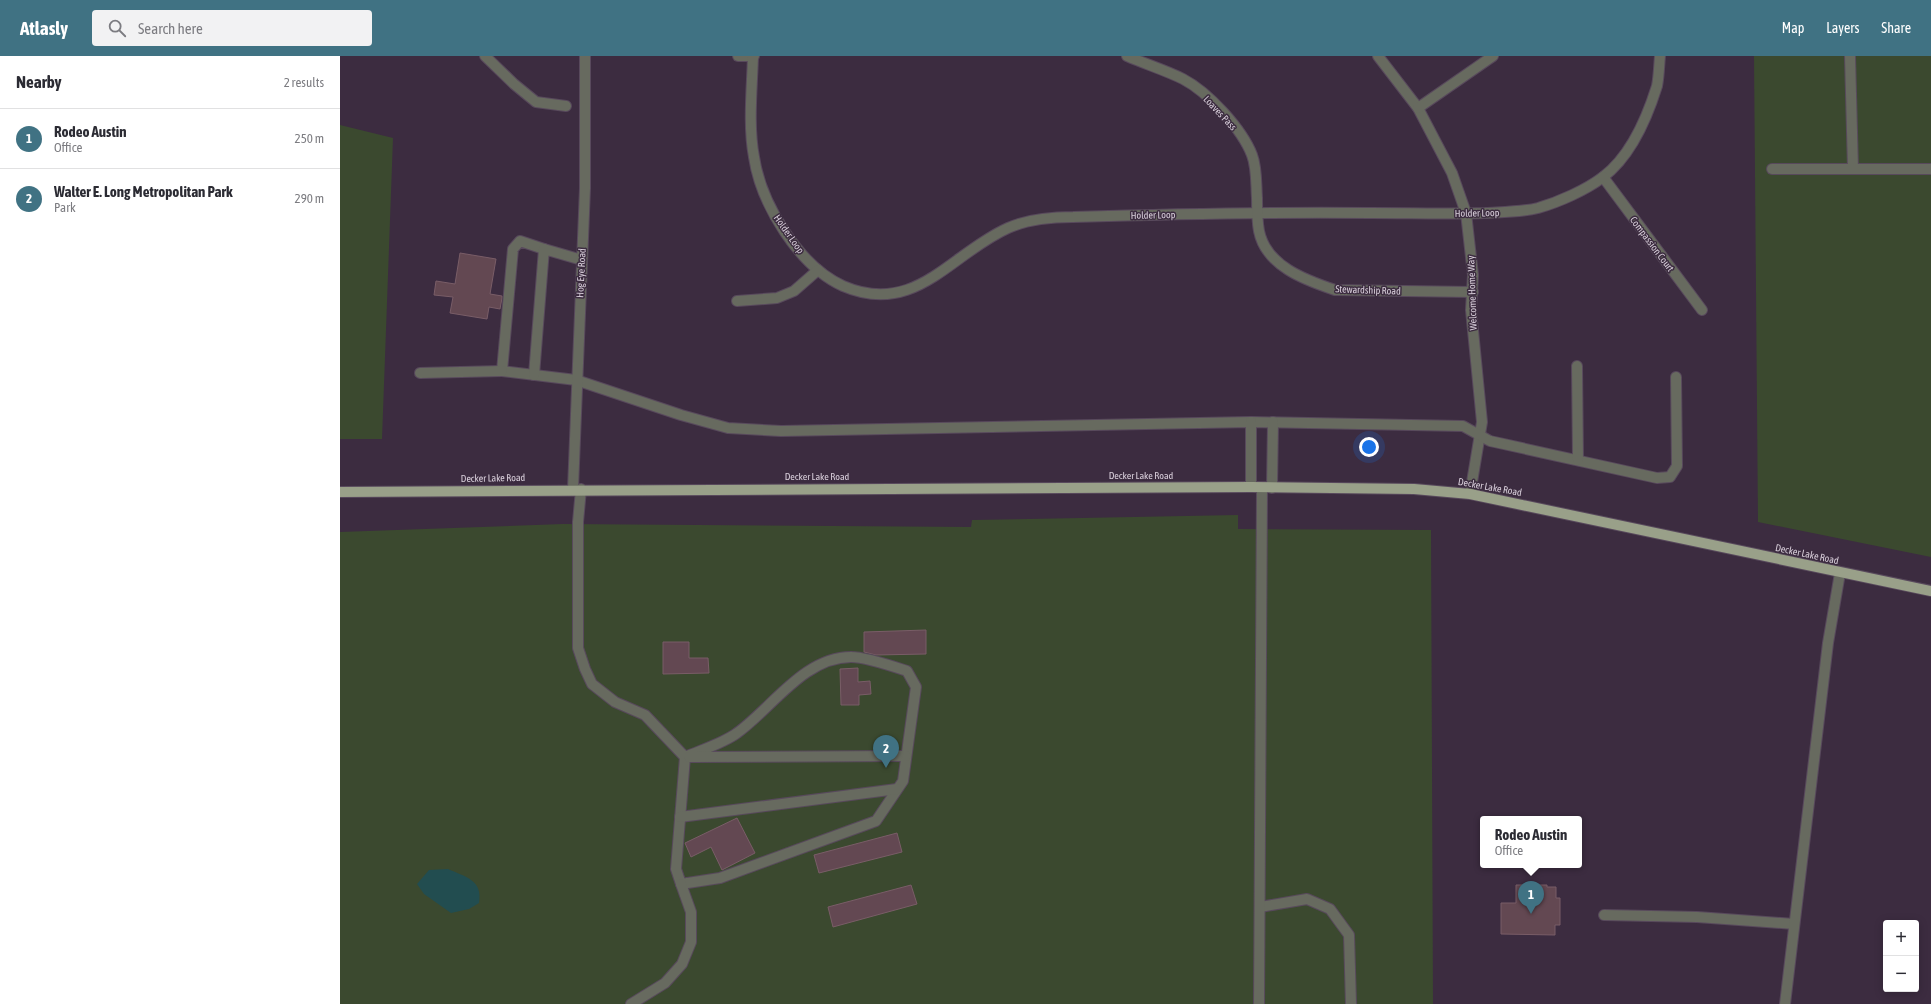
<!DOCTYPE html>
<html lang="en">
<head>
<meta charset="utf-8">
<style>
  body { margin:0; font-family:"Asap Condensed",sans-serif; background:#f2f2f3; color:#2b2b33 }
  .controls { position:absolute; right:12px; bottom:12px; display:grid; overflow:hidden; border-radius:4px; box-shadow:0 2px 10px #0003 }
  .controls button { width:36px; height:36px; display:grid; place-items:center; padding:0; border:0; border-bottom:1px solid #e1e1e2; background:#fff; color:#2b2b33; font:20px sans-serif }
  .you { position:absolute; left:1029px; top:391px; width:14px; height:14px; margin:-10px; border:3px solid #fff; border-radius:50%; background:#1a73e8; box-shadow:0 0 0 6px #1a73e833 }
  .badge { display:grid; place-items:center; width:26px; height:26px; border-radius:50%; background:#407283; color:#fff; font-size:13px; font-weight:700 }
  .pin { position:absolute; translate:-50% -33px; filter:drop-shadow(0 1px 2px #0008) }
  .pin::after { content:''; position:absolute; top:21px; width:14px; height:12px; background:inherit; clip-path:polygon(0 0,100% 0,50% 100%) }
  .popup { position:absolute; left:1140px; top:760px; width:102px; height:52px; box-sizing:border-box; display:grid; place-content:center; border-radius:4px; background:#fff; filter:drop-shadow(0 1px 3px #0005); font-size:13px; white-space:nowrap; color:#7c7c81 }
  .popup b { font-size:15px; color:#2b2b33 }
  .popup::after { content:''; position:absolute; left:50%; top:100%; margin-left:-8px; border:8px solid transparent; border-top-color:#fff }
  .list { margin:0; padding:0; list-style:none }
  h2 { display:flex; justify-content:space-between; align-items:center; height:52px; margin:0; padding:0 16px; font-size:17px }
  h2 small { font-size:13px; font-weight:400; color:#7c7c81 }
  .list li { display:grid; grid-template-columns:26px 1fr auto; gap:12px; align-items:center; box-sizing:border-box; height:60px; padding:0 16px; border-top:1px solid #e1e1e2 }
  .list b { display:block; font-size:15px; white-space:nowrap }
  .list p { margin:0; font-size:13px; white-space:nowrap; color:#7c7c81 }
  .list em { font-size:13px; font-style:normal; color:#7c7c81 }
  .icon { flex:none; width:22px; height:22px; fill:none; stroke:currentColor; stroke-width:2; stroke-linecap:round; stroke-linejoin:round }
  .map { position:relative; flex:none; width:1591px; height:948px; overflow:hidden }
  header { display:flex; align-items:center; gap:24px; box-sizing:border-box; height:56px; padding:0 20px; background:#407283; color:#fff }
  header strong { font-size:19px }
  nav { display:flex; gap:22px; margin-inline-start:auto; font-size:14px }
  .search { width:280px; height:36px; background:#f2f2f3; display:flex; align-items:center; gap:10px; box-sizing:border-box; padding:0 14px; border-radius:4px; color:#7c7c81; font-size:15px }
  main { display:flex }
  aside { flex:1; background:#fff }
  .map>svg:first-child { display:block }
  .green { fill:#3b492f }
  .water { fill:#224d50 }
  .building { fill:#634852; stroke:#795d67 }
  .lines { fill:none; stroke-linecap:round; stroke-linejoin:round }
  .minor-casing { stroke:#58495c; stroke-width:12 }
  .major-casing { stroke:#58495c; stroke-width:12 }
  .minor { stroke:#676a5f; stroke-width:10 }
  .major { stroke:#99a089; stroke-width:10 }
  .labels { text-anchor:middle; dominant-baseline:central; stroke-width:3; stroke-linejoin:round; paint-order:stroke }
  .street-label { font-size:10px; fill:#d8ceda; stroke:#3c2c40 }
</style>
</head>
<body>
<header>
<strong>Atlasly</strong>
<div class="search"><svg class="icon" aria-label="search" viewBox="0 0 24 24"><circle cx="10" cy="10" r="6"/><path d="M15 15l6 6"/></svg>Search here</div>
<nav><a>Map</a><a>Layers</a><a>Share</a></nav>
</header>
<main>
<aside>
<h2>Nearby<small>2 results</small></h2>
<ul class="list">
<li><span class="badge">1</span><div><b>Rodeo Austin</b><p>Office</p></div><em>250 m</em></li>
<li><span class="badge">2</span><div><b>Walter E. Long Metropolitan Park</b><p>Park</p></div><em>290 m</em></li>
</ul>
</aside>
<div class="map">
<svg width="1591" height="948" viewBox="0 0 1591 948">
  <rect width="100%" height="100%" fill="#3c2c40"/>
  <!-- green -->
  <g class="green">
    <polygon points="1414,0 1591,0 1591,501 1418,466"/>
    <polygon points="0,69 53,82 42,383 0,383"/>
    <polygon points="898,459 898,473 1091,474 1093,948 0,948 0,476 223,468 631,471 632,464"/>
  </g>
  <!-- water -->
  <path class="water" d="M108,813c18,8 35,11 31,34l-10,6 -18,4 -27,-19 -7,-10 12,-14z"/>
  <!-- building -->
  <g class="building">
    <polygon points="120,197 156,203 150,238 162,240 162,242 160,253 149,251 147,263 110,257 113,241 94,239 96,225 115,228"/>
    <polygon points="586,574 586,598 536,599 524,596 524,576"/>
    <polygon points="323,586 349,586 349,602 368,602 369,617 323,618"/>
    <polygon points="518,612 518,626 530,625 531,638 519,639 519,649 501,649 500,613"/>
    <polygon points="397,762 415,797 382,814 371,791 351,801 345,787"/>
    <polygon points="557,777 562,796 479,817 474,799"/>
    <polygon points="571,829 577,848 493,871 488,851"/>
    <polygon points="1176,829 1207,829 1207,831 1216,831 1216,842 1220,842 1220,869 1215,869 1215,879 1161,878 1161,847 1176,847"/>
  </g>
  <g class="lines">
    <defs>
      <g id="minor">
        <polyline points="145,0 174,28 196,46 226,50"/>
        <polyline points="398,0 414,0"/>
        <path d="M413,0c-1,33 -5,69 1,101 7,47 45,109 89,129 72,31 107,-32 165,-58 20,-9 43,-11 65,-11 99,-3 199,-5 298,-4 38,0 76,1 114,0 17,-1 37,-1 53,-5 21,-6 48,-18 65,-31 28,-21 44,-59 54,-91 2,-10 2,-20 3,-30"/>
        <path d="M787,0c18,8 38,14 56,23 25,13 59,50 69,76 5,13 4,29 5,43 0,10 0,23 2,33 7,35 46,49 76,59l138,2"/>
        <polyline points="1038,0 1078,52 1112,117 1126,157 1133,219 1131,254 1142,366 1130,438"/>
        <polyline points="1510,0 1513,113"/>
        <polyline points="1078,52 1153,0"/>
        <polyline points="1432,113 1591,113"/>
        <polyline points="1263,121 1362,254"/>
        <polyline points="204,193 180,185 173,193 162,315 236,324 341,359 388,372 441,375 911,366 1123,370 1150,385 1317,422 1330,421 1337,410 1336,321"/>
        <polyline points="397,245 437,242 454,235 478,214"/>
        <polyline points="1237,310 1238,404"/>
        <polyline points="80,317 162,315"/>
        <polyline points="194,319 204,193 242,204"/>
        <polyline points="911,366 911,431"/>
        <polyline points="932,432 933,366"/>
        <polyline points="233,433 245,132 245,0"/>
        <path d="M241,433l-3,33v126l7,21 7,15 23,18 30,13 40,42 -9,112 5,15 39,-6 156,-57 27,-40 13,-94 -9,-16c-15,-5 -41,-14 -56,-14 -47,0 -79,51 -114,76 -13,10 -36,17 -52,24"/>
        <polyline points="349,701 566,700"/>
        <polyline points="340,761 557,733"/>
        <polyline points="920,851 967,843 990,853 1009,879 1011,948"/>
        <polyline points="1264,859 1357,861 1454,868"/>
        <polyline points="291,948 325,927 342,908 351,886 351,856 341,828"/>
        <polyline points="919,948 922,432"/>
        <polyline points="1445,948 1488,587 1500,517"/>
      </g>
      <polyline id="major" points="0,436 911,431 1074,433 1130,438 1591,535"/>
    </defs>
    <!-- minor casing -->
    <use href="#minor" class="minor-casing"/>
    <!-- major casing -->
    <use href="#major" class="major-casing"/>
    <!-- minor -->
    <use href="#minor" class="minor"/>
    <!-- major -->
    <use href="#major" class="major"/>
  </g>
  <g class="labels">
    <!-- street labels -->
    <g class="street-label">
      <text transform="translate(880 57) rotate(47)">Loaves Pass</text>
      <text transform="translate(1137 157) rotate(-1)">Holder Loop</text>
      <text transform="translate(813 159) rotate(-1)">Holder Loop</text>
      <text transform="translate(449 178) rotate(55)">Holder Loop</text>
      <text transform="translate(1312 188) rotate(53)">Compassion Court</text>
      <text transform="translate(241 217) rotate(-87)">Hog Eye Road</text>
      <text transform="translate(1028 234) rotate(2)">Stewardship Road</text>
      <text transform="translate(1132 237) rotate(-92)">Welcome Home Way</text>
      <text x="801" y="419">Decker Lake Road</text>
      <text x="477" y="420">Decker Lake Road</text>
      <text transform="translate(153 422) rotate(-1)">Decker Lake Road</text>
      <text transform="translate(1150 431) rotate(10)">Decker Lake Road</text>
      <text transform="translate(1467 498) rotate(12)">Decker Lake Road</text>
    </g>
  </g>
</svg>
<div class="controls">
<button>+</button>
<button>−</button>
</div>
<div class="you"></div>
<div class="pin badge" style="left:1191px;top:858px">1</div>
<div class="popup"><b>Rodeo Austin</b>Office</div>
<div class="pin badge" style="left:546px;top:712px">2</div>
</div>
</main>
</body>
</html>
